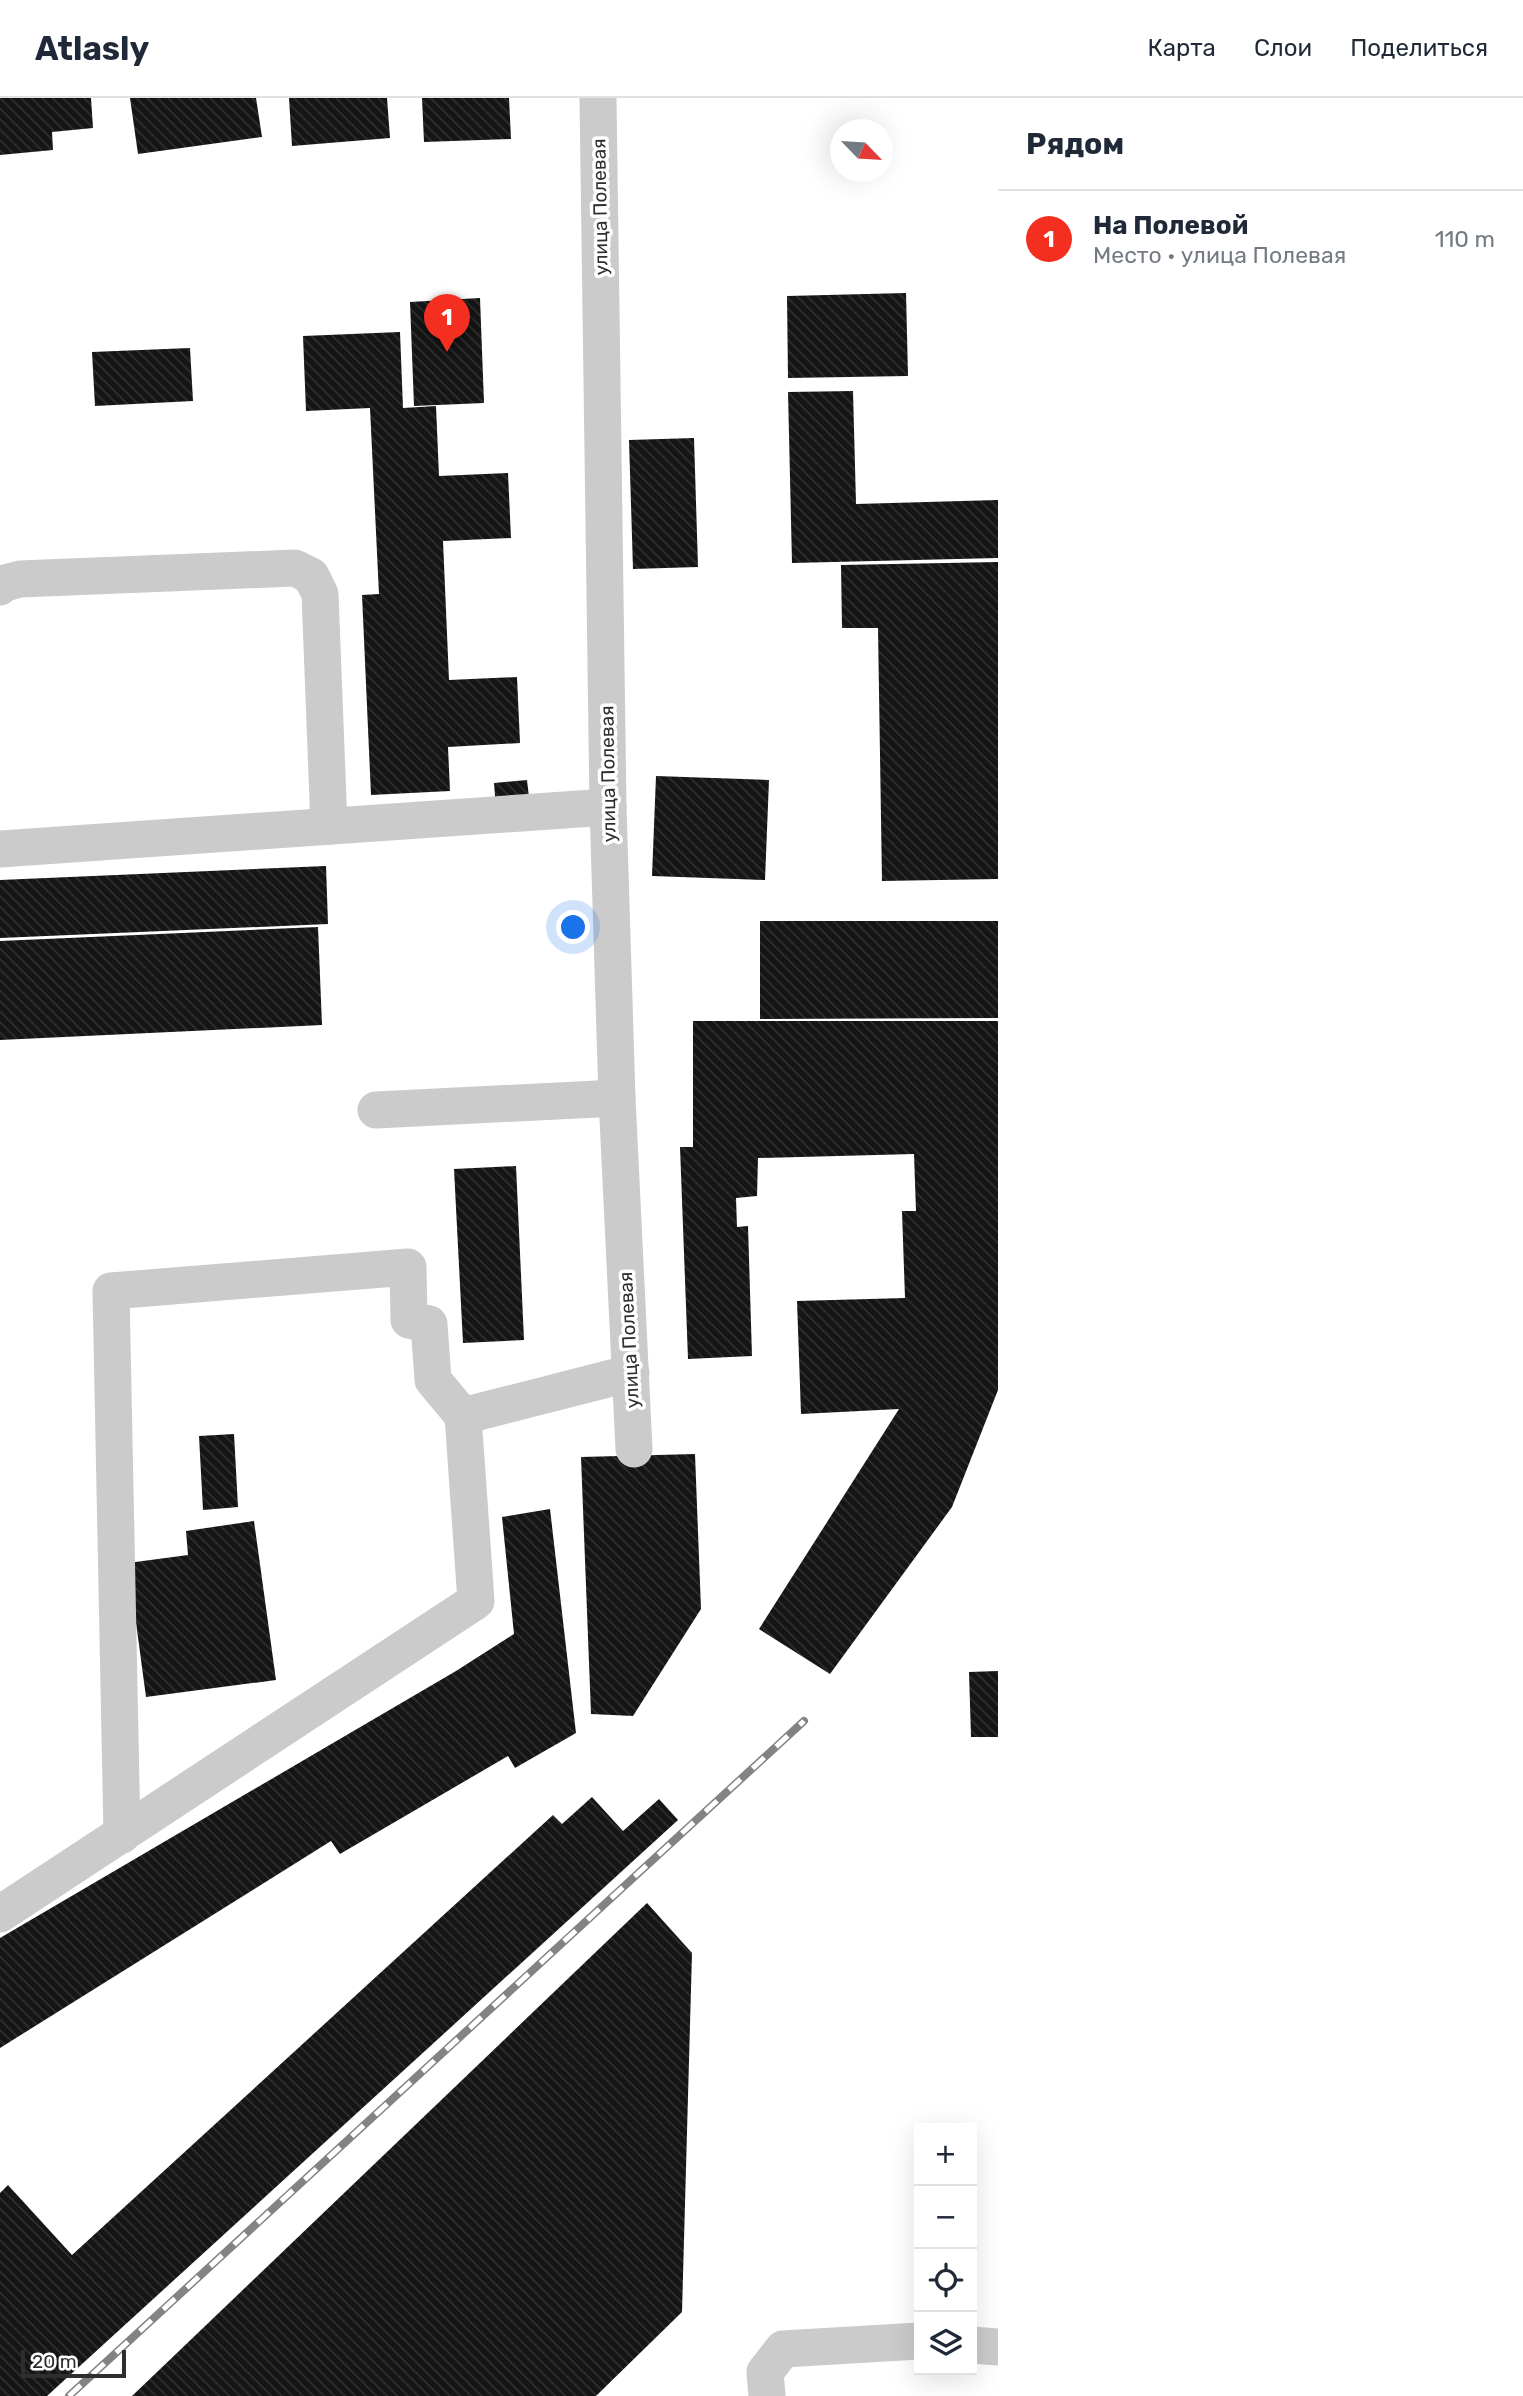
<!DOCTYPE html>
<html lang="ru">
<head>
<meta charset="utf-8">
<style>
  body { margin:0; font-family:Rubik,sans-serif; background:#f6f6f7; color:#1f2937 }
  .controls { position:absolute; right:21px; bottom:21px; display:grid; overflow:hidden; border-radius:0px; box-shadow:0 7px 28px #0002 }
  .controls button { width:63px; height:63px; display:grid; place-items:center; padding:0; border:0; border-bottom:2px solid #e0e1e3; background:#fff; color:#1f2937; font:35px sans-serif }
  .compass { position:absolute; left:830px; top:21px; width:63px; height:63px; border-radius:50%; background:#fff; box-shadow:0 7px 28px #0002; rotate:115deg }
  .scale { position:absolute; left:21px; bottom:18px; width:105px; box-sizing:border-box; padding-left:7px; border:4px solid #2e2e2e; border-top:0; font-size:19px; line-height:24px; white-space:nowrap; color:#2e2e2e; -webkit-text-stroke:5px #fff; paint-order:stroke }
  .you { position:absolute; left:574px; top:830px; width:24px; height:24px; margin:-18px; border:5px solid #fff; border-radius:50%; background:#1a73e8; box-shadow:0 0 0 10px #1a73e833 }
  .badge { display:grid; place-items:center; width:46px; height:46px; border-radius:50%; background:#f42f20; color:#fff; font-size:23px; font-weight:700 }
  .pin { position:absolute; translate:-50% -58px; filter:drop-shadow(0 2px 4px #0008) }
  .pin::after { content:''; position:absolute; top:37px; width:24px; height:21px; background:inherit; clip-path:polygon(0 0,100% 0,50% 100%) }
  .list { margin:0; padding:0; list-style:none }
  h2 { display:flex; justify-content:space-between; align-items:center; height:91px; margin:0; padding:0 28px; font-size:30px }
  h2 small { font-size:23px; font-weight:400; color:#747a83 }
  .list li { display:grid; grid-template-columns:46px 1fr auto; gap:21px; align-items:center; box-sizing:border-box; height:98px; padding:0 28px; border-top:2px solid #e0e1e3 }
  .list b { display:block; font-size:26px; white-space:nowrap }
  .list p { margin:0; font-size:23px; white-space:nowrap; color:#747a83 }
  .list em { font-size:23px; font-style:normal; color:#747a83 }
  .icon { flex:none; width:38px; height:38px; fill:none; stroke:currentColor; stroke-width:2; stroke-linecap:round; stroke-linejoin:round }
  .map { position:relative; flex:none; width:998px; height:2298px; overflow:hidden }
  header { display:flex; align-items:center; gap:42px; box-sizing:border-box; height:98px; padding:0 35px; background:#fff; border-bottom:2px solid #e0e1e3 }
  header strong { font-size:33px }
  nav { display:flex; gap:38px; margin-inline-start:auto; font-size:24px }
  main { display:flex }
  aside { flex:1; background:#fff }
  .map>svg:first-child { display:block }
  .building { fill:url(#building-back-hatch) }
  .lines { fill:none; stroke-linecap:round; stroke-linejoin:round }
  .minor { stroke:#cbcbcb; stroke-width:37 }
  .rail-casing { stroke:#838383; stroke-width:8 }
  .rail { stroke:#fff; stroke-width:5; stroke-dasharray:16; stroke-linecap:butt }
  .labels { text-anchor:middle; dominant-baseline:central; stroke-width:7; stroke-linejoin:round; paint-order:stroke }
  .street-label { font-size:19px; fill:#2e2e2e; stroke:#fff }
</style>
</head>
<body>
<header>
<strong>Atlasly</strong>
<nav><a>Карта</a><a>Слои</a><a>Поделиться</a></nav>
</header>
<main>
<div class="map">
<svg width="998" height="2298" viewBox="0 0 998 2298">
  <defs>
    <pattern id="building-back-hatch" width="6" height="6" patternUnits="userSpaceOnUse" patternTransform="scale(1.75)"><rect width="6" height="6" fill="#151515"/><path d="M-1 5l2 2M0 0l6 6M5-1l2 2" fill="none" stroke="#2f2f2f"/></pattern>
  </defs>
  <rect width="100%" height="100%" fill="#fff"/>
  <!-- building -->
  <g class="building">
    <polygon points="0,0 91,0 93,30 52,34 53,52 0,57"/>
    <polygon points="130,0 256,0 262,39 138,56"/>
    <polygon points="289,0 387,0 390,40 292,48"/>
    <polygon points="422,0 509,0 511,41 424,44"/>
    <polygon points="906,195 908,278 788,280 787,198"/>
    <polygon points="480,200 484,305 414,308 410,204"/>
    <polygon points="400,234 403,310 436,308 439,378 508,375 511,440 443,443 449,582 517,579 520,645 448,649 450,693 371,697 362,497 379,496 370,310 306,313 303,238"/>
    <polygon points="190,250 193,303 95,308 92,254"/>
    <polygon points="853,293 856,406 998,402 998,460 792,465 788,294"/>
    <polygon points="694,340 698,469 633,471 629,342"/>
    <polygon points="998,464 998,781 882,783 878,530 842,530 841,467"/>
    <polygon points="656,678 769,682 765,782 652,778"/>
    <polygon points="527,682 530,708 496,711 494,685"/>
    <polygon points="326,768 328,826 0,840 0,782"/>
    <polygon points="760,823 998,823 998,920 760,921"/>
    <polygon points="318,829 322,927 0,942 0,843"/>
    <polygon points="693,923 998,923 998,1292 952,1409 830,1576 759,1531 899,1311 801,1316 797,1203 905,1200 902,1113 916,1113 914,1056 758,1060 757,1098 736,1100 737,1129 748,1128 752,1258 688,1261 680,1049 693,1049"/>
    <polygon points="516,1068 524,1242 463,1245 454,1071"/>
    <polygon points="234,1336 238,1409 203,1412 199,1338"/>
    <polygon points="695,1356 701,1511 633,1618 591,1616 581,1359"/>
    <polygon points="550,1411 576,1635 515,1670 508,1658 340,1756 331,1743 0,1950 0,1840 456,1573 514,1536 502,1419"/>
    <polygon points="254,1423 276,1582 146,1599 128,1465 188,1457 186,1433"/>
    <polygon points="998,1573 998,1639 971,1639 969,1574"/>
    <polygon points="592,1699 623,1733 659,1701 678,1722 47,2298 0,2298 0,2095 8,2087 72,2157 553,1717 562,1726"/>
    <polygon points="647,1805 692,1855 682,2214 596,2298 132,2298"/>
  </g>
  <g class="lines">
    <!-- minor -->
    <g class="minor">
      <polyline points="598,0 608,709 617,1000 634,1351"/>
      <polyline points="0,489 2,486 20,481 295,470 311,478 320,496 329,728"/>
      <polyline points="0,751 608,709"/>
      <polyline points="376,1012 617,1000"/>
      <polyline points="463,1318 631,1275"/>
      <polyline points="0,1816 476,1503 463,1318 433,1282 429,1226 409,1222 408,1169 111,1193 122,1737"/>
      <polyline points="972,2247 998,2249"/>
      <polyline points="767,2298 765,2274 783,2251 919,2243"/>
    </g>
    <defs>
      <polyline id="rail" points="69,2298 804,1623"/>
    </defs>
    <!-- rail casing -->
    <use href="#rail" class="rail-casing"/>
    <!-- rail -->
    <use href="#rail" class="rail"/>
  </g>
  <g class="labels">
    <!-- street labels -->
    <g class="street-label">
      <text transform="translate(600 109) rotate(-91)">улица Полевая</text>
      <text transform="translate(608 676) rotate(-91)">улица Полевая</text>
      <text transform="translate(629 1242) rotate(-93)">улица Полевая</text>
    </g>
  </g>
</svg>
<div class="controls">
<button>+</button>
<button>−</button>
<button><svg class="icon" aria-label="locate" viewBox="0 0 24 24"><circle cx="12" cy="12" r="6"/><path d="M12 2v4M12 18v4M2 12h4M18 12h4"/></svg></button>
<button><svg class="icon" aria-label="layers" viewBox="0 0 24 24"><path d="M12 4l9 5-9 5-9-5zM3 14l9 5 9-5"/></svg></button>
</div>
<svg class="compass" viewBox="-18 -18 36 36"><path d="M0-13l5 13h-10z" fill="#e53935"/><path d="M0 13l5-13h-10z" fill="#747a83"/></svg>
<div class="scale">20 m</div>
<div class="you"></div>
<div class="pin badge" style="left:447px;top:254px">1</div>
</div>
<aside>
<h2>Рядом<small></small></h2>
<ul class="list">
<li><span class="badge">1</span><div><b>На Полевой</b><p>Место · улица Полевая</p></div><em>110 m</em></li>
</ul>
</aside>
</main>
</body>
</html>
